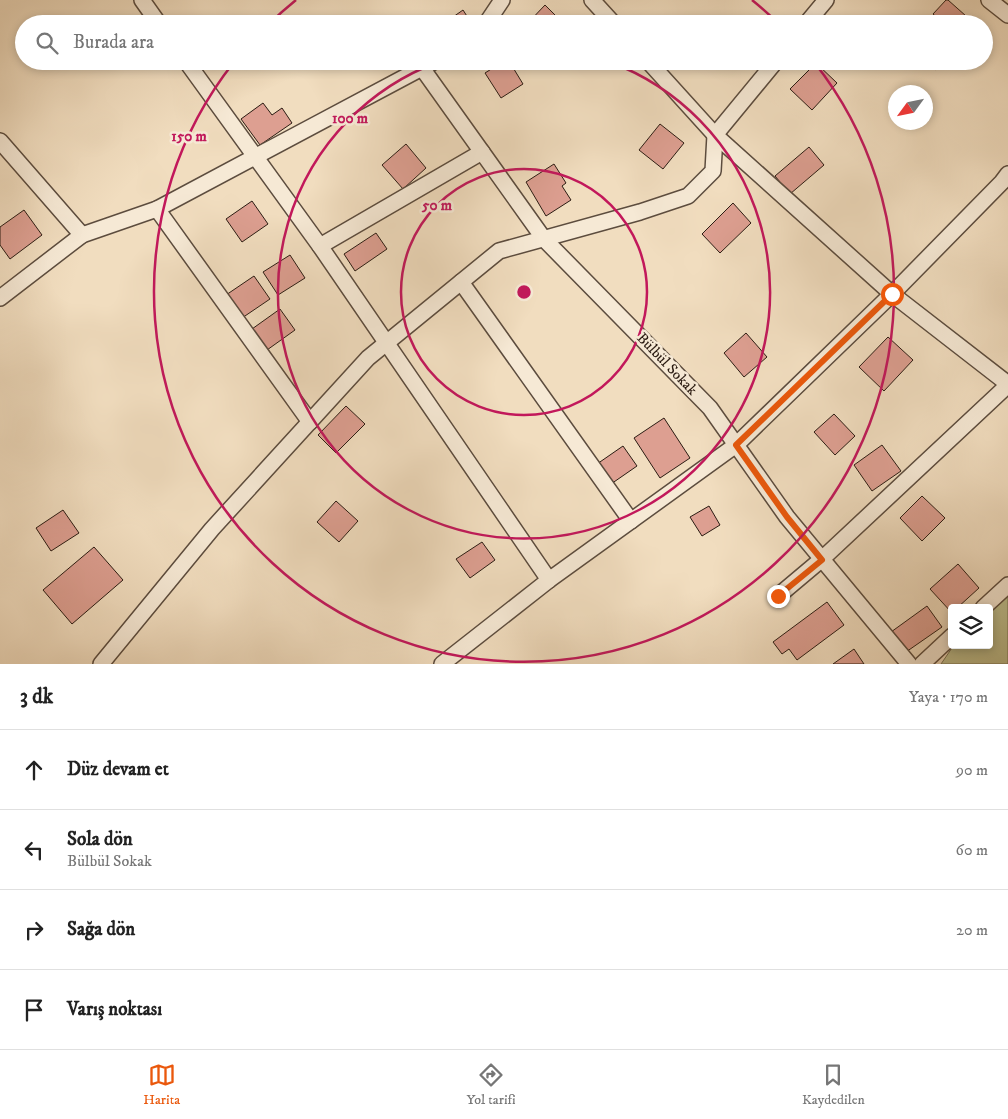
<!DOCTYPE html>
<html lang="tr">
<head>
<meta charset="utf-8">
<style>
  body { margin:0; font-family:"IM FELL DW Pica",serif; background:#f2f2f2; color:#222 }
  .controls { position:absolute; right:15px; bottom:15px; display:grid; overflow:hidden; border-radius:5px; box-shadow:0 2px 8px #0003 }
  .controls button { width:45px; height:45px; display:grid; place-items:center; padding:0; border:0; border-bottom:1px solid #e0e0e0; background:#fff; color:#222; font:25px sans-serif }
  .compass { position:absolute; left:888px; top:85px; width:45px; height:45px; border-radius:50%; background:#fff; box-shadow:0 2px 8px #0003; rotate:237deg }
  .stop { position:absolute; width:15px; height:15px; margin:-11px; border:4px solid #ea580c; border-radius:50%; background:#fff }
  .stop.end { background:#ea580c; border-color:#fff; box-shadow:0 1px 5px #0008 }
  .list { margin:0; padding:0; list-style:none }
  h2 { display:flex; justify-content:space-between; align-items:center; height:65px; margin:0; padding:0 20px; font-size:21px }
  h2 small { font-size:16px; font-weight:400; color:#767676 }
  .list li { display:grid; grid-template-columns:32px 1fr auto; gap:15px; align-items:center; box-sizing:border-box; height:80px; padding:0 20px; border-top:1px solid #e0e0e0 }
  .list b { display:block; font-size:19px; white-space:nowrap }
  .list p { margin:0; font-size:16px; white-space:nowrap; color:#767676 }
  .list em { font-size:16px; font-style:normal; color:#767676 }
  .icon { flex:none; width:28px; height:28px; fill:none; stroke:currentColor; stroke-width:2; stroke-linecap:round; stroke-linejoin:round }
  .map { position:relative; flex:none; width:1008px; height:664px; overflow:hidden }
  .search { position:absolute; background:#fff; box-shadow:0 2px 8px #0003; left:15px; right:15px; top:15px; height:55px; display:flex; align-items:center; gap:12px; box-sizing:border-box; padding:0 18px; border-radius:28px; color:#767676; font-size:19px }
  .sheet { height:385px; background:#fff }
  nav { display:flex; justify-content:space-around; align-items:center; box-sizing:border-box; height:70px; border-top:1px solid #e0e0e0; background:#fff; font-size:14px; color:#767676 }
  nav a { display:grid; justify-items:center; gap:2px }
  nav .on { color:#ea580c }
  .map>svg:first-child { display:block }
  .green { fill:#bdc090; stroke:#746e52 }
  .building { fill:#dd9f91; stroke:#2b1c13 }
  .lines { fill:none; stroke-linecap:round; stroke-linejoin:round }
  .minor-casing { stroke:#5c4c3e; stroke-width:18 }
  .minor { stroke:#f6e9d5; stroke-width:15 }
  .route { stroke:#ea580c; stroke-width:6 }
  .ring { fill:none; stroke:#c2185b; stroke-width:2.5 }
  .labels { text-anchor:middle; dominant-baseline:central; stroke-width:5; stroke-linejoin:round; paint-order:stroke }
  .street-label { font-size:15px; fill:#2b1c13; stroke:#f6e9d5 }
  .centre { fill:#c2185b; stroke:#f6e9d5; stroke-width:2.5 }
  .ring-label { font-size:15px; text-anchor:middle; font-weight:bold; fill:#c2185b; stroke:#f6e9d5; stroke-width:5; stroke-linejoin:round; paint-order:stroke }
</style>
</head>
<body>
<div class="map">
<svg width="1008" height="664" viewBox="0 0 1008 664">
  <rect width="100%" height="100%" fill="#f1ddbf"/>
  <filter id="stains"><feTurbulence type="fractalNoise" baseFrequency=".004" numOctaves="4"/><feColorMatrix values="0 0 0 0 .2 0 0 0 0 .09 0 0 0 0 .02 0 0 0 .5 -.17"/></filter>
  <radialGradient id="worn" r=".72"><stop offset=".6" stop-color="#630" stop-opacity="0"/><stop offset="1" stop-color="#630" stop-opacity=".3"/></radialGradient>
  <!-- green -->
  <polygon class="green" points="1008,594 1008,664 941,664 954,645 989,645 989,612"/>
  <!-- building -->
  <g class="building">
    <polygon points="946,0 948,0 975,24 938,24 941,21 933,14"/>
    <polygon points="545,5 564,24 527,24"/>
    <polygon points="463,10 472,24 443,24"/>
    <polygon points="504,61 509,61 523,84 501,98 485,73"/>
    <polygon points="927,61 945,61 935,70"/>
    <polygon points="816,63 837,83 812,110 790,89"/>
    <polygon points="263,103 272,115 282,108 292,123 260,145 241,119"/>
    <polygon points="660,124 684,143 663,169 639,150"/>
    <polygon points="406,144 426,168 403,189 382,165"/>
    <polygon points="809,147 824,165 790,194 775,176"/>
    <polygon points="554,164 566,183 562,186 571,200 546,216 526,182"/>
    <polygon points="252,201 268,224 242,242 226,219"/>
    <polygon points="733,203 751,223 720,253 702,234"/>
    <polygon points="24,210 42,235 10,259 0,245 0,227"/>
    <polygon points="376,233 387,249 355,271 344,254"/>
    <polygon points="290,255 305,278 278,295 263,272"/>
    <polygon points="254,276 270,299 242,318 226,295"/>
    <polygon points="280,309 295,330 267,350 252,329"/>
    <polygon points="746,333 767,357 744,377 724,353"/>
    <polygon points="888,337 913,360 884,391 859,367"/>
    <polygon points="346,406 365,424 336,453 318,435"/>
    <polygon points="834,414 855,436 835,455 814,432"/>
    <polygon points="664,418 690,458 660,478 634,438"/>
    <polygon points="882,445 901,471 872,491 854,465"/>
    <polygon points="623,446 637,466 611,484 597,464"/>
    <polygon points="922,496 945,518 922,541 900,518"/>
    <polygon points="336,501 358,521 339,542 317,522"/>
    <polygon points="709,506 720,525 702,536 690,517"/>
    <polygon points="63,510 79,533 51,551 36,528"/>
    <polygon points="482,542 495,560 470,578 456,559"/>
    <polygon points="94,547 123,580 72,624 43,590"/>
    <polygon points="958,564 979,588 957,608 952,608 952,613 930,589"/>
    <polygon points="827,602 844,625 797,660 789,649 782,654 773,642"/>
    <polygon points="927,606 942,627 906,652 891,632"/>
    <polygon points="854,649 864,664 833,664"/>
  </g>
  <g class="lines">
    <defs>
      <g id="minor">
        <polyline points="142,0 159,24"/>
        <polyline points="592,0 614,24"/>
        <polyline points="989,0 1008,15"/>
        <polyline points="486,24 502,0"/>
        <polyline points="806,24 826,0"/>
        <polyline points="186,61 320,246 549,580"/>
        <polyline points="648,61 715,135 892,294 1008,384"/>
        <polyline points="422,68 544,239 710,408 787,517 909,664"/>
        <polyline points="0,141 82,235"/>
        <polyline points="157,209 310,422"/>
        <polyline points="320,246 482,152"/>
        <polyline points="461,282 631,521"/>
        <polyline points="0,298 82,235 157,209 435,61"/>
        <polyline points="778,596 822,559 1008,385"/>
        <polyline points="983,608 1008,585"/>
        <polyline points="101,664 212,529 368,358 499,251 640,212 688,196 713,171 715,135 776,61"/>
        <polyline points="442,664 549,580 736,445 892,294 1002,182 1008,174"/>
        <polyline points="922,664 952,636"/>
      </g>
    </defs>
    <!-- minor casing -->
    <use href="#minor" class="minor-casing"/>
    <!-- minor -->
    <use href="#minor" class="minor"/>
  </g>
  <g class="lines">
    <!-- route -->
    <polyline class="route" points="778,596 822,560 787,517 736,445 892,294"/>
  </g>
  <!-- distance rings -->
  <g class="ring">
    <circle cx="524" cy="292" r="123"/>
    <path d="M610 62A246 246 0 1 1 438 62"/>
    <path d="M269 24A370 370 0 0 1 296 0M752 0A370 370 0 0 1 779 24M814 62A370 370 0 1 1 234 62"/>
  </g>
  <g class="labels">
    <!-- street labels -->
    <g class="street-label">
      <text transform="translate(667 364) rotate(46)">Bülbül Sokak</text>
    </g>
  </g>
  <circle cx="524" cy="292" r="8" class="centre"/>
  <g class="ring-label">
    <text x="350" y="123">100 m</text>
    <text x="189" y="141">150 m</text>
    <text x="437" y="210">50 m</text>
  </g>
  <rect width="100%" height="100%" filter="url(#stains)"/>
  <rect width="100%" height="100%" fill="url(#worn)"/>
</svg>
<div class="controls">
<button><svg class="icon" aria-label="layers" viewBox="0 0 24 24"><path d="M12 4l9 5-9 5-9-5zM3 14l9 5 9-5"/></svg></button>
</div>
<svg class="compass" viewBox="-18 -18 36 36"><path d="M0-13l5 13h-10z" fill="#e53935"/><path d="M0 13l5-13h-10z" fill="#767676"/></svg>
<div class="stop" style="left:892px;top:294px"></div>
<div class="stop end" style="left:778px;top:596px"></div>
<div class="search"><svg class="icon" aria-label="search" viewBox="0 0 24 24"><circle cx="10" cy="10" r="6"/><path d="M15 15l6 6"/></svg>Burada ara</div>
</div>
<section class="sheet">
<h2>3 dk<small>Yaya · 170 m</small></h2>
<ul class="list">
<li><svg class="icon" aria-label="ahead" viewBox="0 0 24 24"><path d="M12 20V5M6 11l6-6 6 6"/></svg><div><b>Düz devam et</b></div><em>90 m</em></li>
<li><svg class="icon" aria-label="left" viewBox="0 0 24 24"><path d="M17 20v-9H6M10 6l-5 5 5 5"/></svg><div><b>Sola dön</b><p>Bülbül Sokak</p></div><em>60 m</em></li>
<li><svg class="icon" aria-label="right" viewBox="0 0 24 24"><path d="M7 20v-9h11M14 6l5 5-5 5"/></svg><div><b>Sağa dön</b></div><em>20 m</em></li>
<li><svg class="icon" aria-label="arrive" viewBox="0 0 24 24"><path d="M6 21V4h12l-3 4 3 4H6"/></svg><div><b>Varış noktası</b></div></li>
</ul>
</section>
<nav>
<a class="on"><svg class="icon" aria-label="map" viewBox="0 0 24 24"><path d="M3 6l6-2 6 2 6-2v14l-6 2-6-2-6 2zM9 4v14M15 6v14"/></svg>Harita</a>
<a><svg class="icon" aria-label="directions" viewBox="0 0 24 24"><path d="M12 3l9 9-9 9-9-9zM9 14v-3h6M13 9l2 2-2 2"/></svg>Yol tarifi</a>
<a><svg class="icon" aria-label="saved" viewBox="0 0 24 24"><path d="M7 4h10v16l-5-4-5 4z"/></svg>Kaydedilen</a>
</nav>
</body>
</html>
